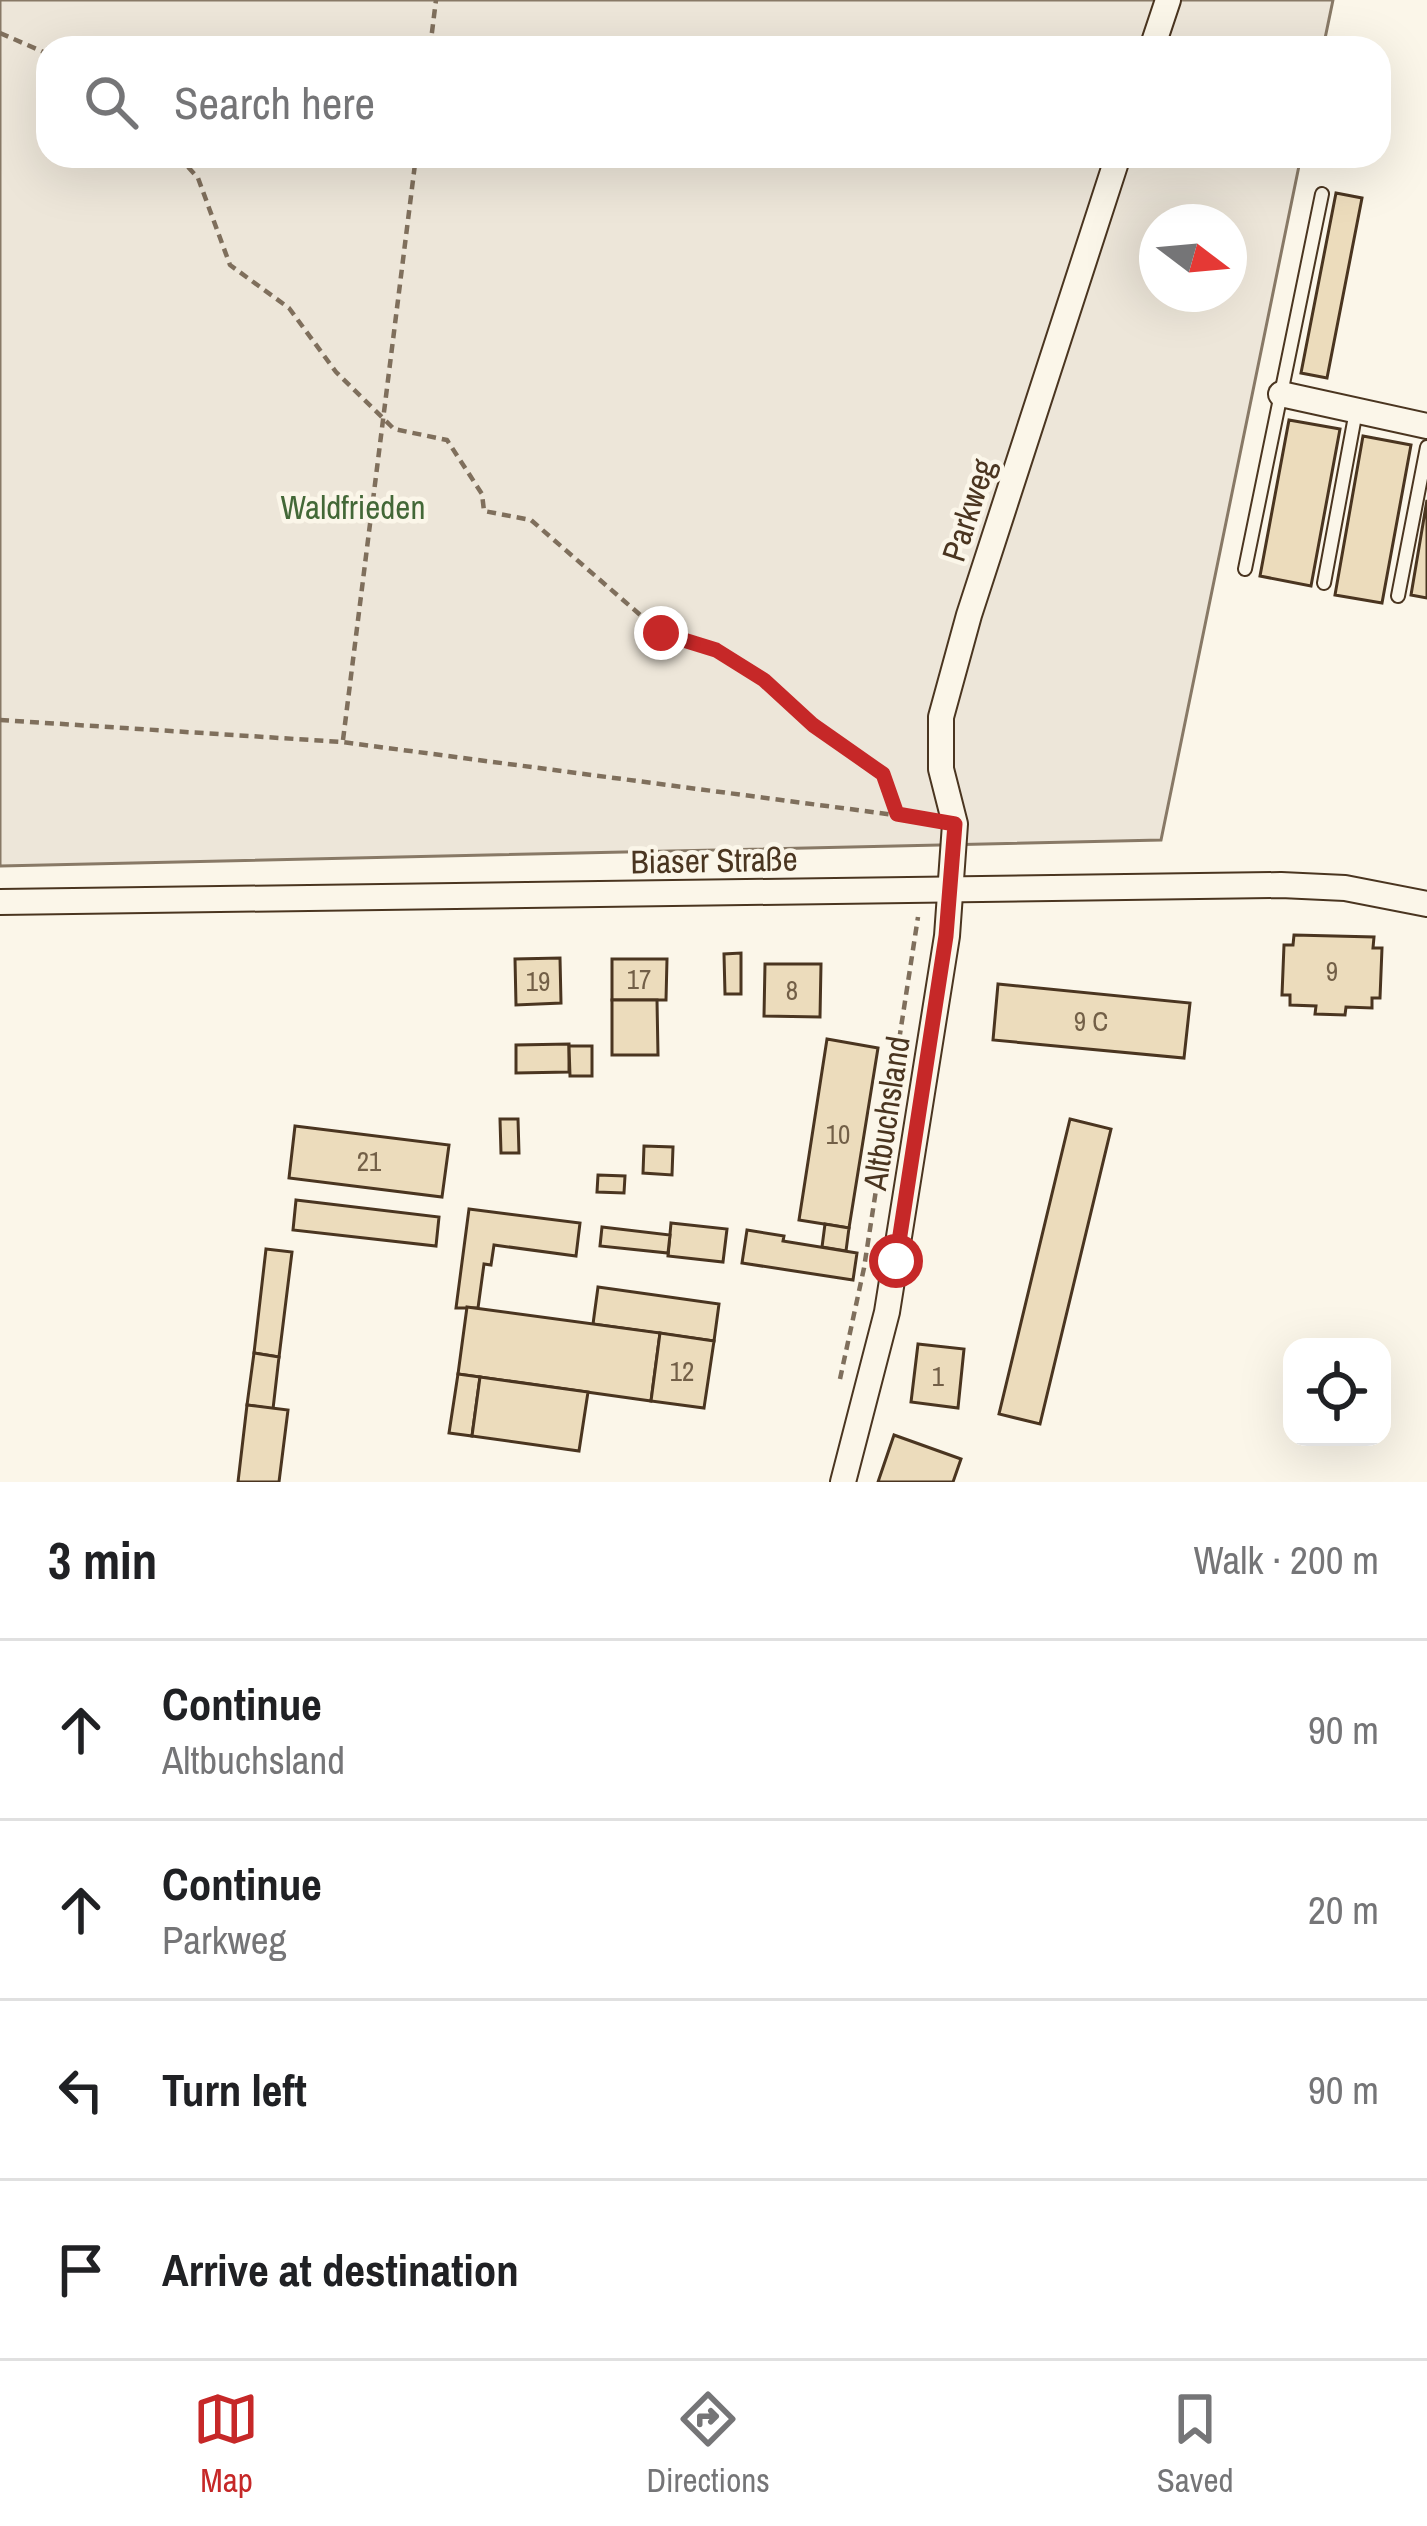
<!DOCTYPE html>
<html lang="en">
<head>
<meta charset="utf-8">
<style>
  body { margin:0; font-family:"Archivo Narrow",sans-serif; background:#f6f6f6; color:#202124 }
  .controls { position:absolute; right:36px; bottom:36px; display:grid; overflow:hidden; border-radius:24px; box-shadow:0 12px 48px #0002 }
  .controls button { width:108px; height:108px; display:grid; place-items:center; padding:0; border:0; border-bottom:3px solid #e0e0e0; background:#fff; color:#202124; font:60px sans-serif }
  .compass { position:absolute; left:1139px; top:204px; width:108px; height:108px; border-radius:50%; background:#fff; box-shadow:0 12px 48px #0002; rotate:106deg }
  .stop { position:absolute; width:36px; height:36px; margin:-27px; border:9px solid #c62828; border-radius:50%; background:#fff }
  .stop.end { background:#c62828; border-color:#fff; box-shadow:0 3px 12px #0008 }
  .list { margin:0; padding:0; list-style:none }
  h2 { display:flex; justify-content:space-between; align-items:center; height:156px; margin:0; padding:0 48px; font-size:51px }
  h2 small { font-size:39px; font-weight:400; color:#757577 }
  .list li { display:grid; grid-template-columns:78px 1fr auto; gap:36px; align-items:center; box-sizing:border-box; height:180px; padding:0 48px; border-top:3px solid #e0e0e0 }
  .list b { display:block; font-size:45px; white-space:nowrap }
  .list p { margin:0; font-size:39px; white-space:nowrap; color:#757577 }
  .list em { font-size:39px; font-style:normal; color:#757577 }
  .icon { flex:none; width:66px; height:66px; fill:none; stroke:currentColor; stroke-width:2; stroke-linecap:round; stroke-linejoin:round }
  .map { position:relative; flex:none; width:1427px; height:1482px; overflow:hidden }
  .search { position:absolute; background:#fff; box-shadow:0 12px 48px #0002; left:36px; right:36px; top:36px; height:132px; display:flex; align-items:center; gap:30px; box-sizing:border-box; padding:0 42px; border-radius:36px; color:#757577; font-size:45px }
  .sheet { height:876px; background:#fff }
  nav { display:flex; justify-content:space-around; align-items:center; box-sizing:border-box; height:168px; border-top:3px solid #e0e0e0; background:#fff; font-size:33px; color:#757577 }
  nav a { display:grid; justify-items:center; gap:6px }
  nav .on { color:#c62828 }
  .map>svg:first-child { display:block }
  .green { fill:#ede6d9; stroke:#887966; stroke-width:3; fill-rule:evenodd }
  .building { fill:#ecdcbc; stroke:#4a3520; stroke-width:3 }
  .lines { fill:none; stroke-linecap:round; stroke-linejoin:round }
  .service-casing { stroke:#4a3520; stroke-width:16 }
  .minor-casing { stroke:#4a3520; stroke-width:28 }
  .path { stroke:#7f6f5c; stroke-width:4.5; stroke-dasharray:9 6; stroke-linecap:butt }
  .service { stroke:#fbf6e9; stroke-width:12 }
  .minor { stroke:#fbf6e9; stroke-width:24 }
  .route { stroke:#c62828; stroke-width:15 }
  .labels { text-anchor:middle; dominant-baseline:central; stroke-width:9; stroke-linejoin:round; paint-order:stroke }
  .number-label { font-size:27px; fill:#725f47 }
  .park-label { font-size:33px; fill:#436837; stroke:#fbf6e9 }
  .street-label { font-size:33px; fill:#4a3520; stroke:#fbf6e9 }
</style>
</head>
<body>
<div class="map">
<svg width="1427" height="1482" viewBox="0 0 1427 1482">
  <rect width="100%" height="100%" fill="#fbf6e9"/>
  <!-- green -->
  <path class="green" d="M0,0h1333l-10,48h-1275v108h1253l-140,684 -1161,26zM1157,222h72v72h-72z"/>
  <!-- building -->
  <g class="building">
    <polygon points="1336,193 1362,198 1327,378 1301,373"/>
    <polygon points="1289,420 1340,429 1311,586 1260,576"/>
    <polygon points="1363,436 1411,445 1382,603 1335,595"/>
    <polygon points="1427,500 1427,598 1411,595"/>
    <polygon points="1294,935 1374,937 1373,948 1382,948 1380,998 1372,998 1372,1008 1346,1007 1345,1015 1315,1014 1316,1006 1290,1005 1290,995 1282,995 1284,945 1293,945"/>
    <polygon points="741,953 741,994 725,994 724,954"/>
    <polygon points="560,958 561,1003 516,1005 515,959"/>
    <polygon points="612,959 667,959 666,1000 612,1000"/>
    <polygon points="765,964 821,964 820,1017 764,1016"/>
    <polygon points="998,984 1190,1003 1184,1058 993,1040"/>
    <polygon points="612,1000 657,1000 658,1055 612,1055"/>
    <polygon points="827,1039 878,1048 849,1228 799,1220"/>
    <polygon points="569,1044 569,1072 516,1073 516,1045"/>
    <polygon points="569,1046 592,1046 592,1076 570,1076"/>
    <polygon points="500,1119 518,1119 519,1153 501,1153"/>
    <polygon points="1070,1119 1111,1129 1040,1424 999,1414"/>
    <polygon points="295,1126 449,1145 442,1197 289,1178"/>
    <polygon points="644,1146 673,1147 672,1175 643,1173"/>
    <polygon points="598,1175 625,1176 624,1193 597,1192"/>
    <polygon points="296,1200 439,1217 436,1246 293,1230"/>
    <polygon points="469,1209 580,1223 576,1256 494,1245 491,1265 484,1264 478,1308 456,1308"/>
    <polygon points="671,1223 727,1229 723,1262 668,1256"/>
    <polygon points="825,1224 849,1228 846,1251 822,1247"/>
    <polygon points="602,1227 670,1235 668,1253 600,1246"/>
    <polygon points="747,1230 784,1236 783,1241 857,1253 853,1280 742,1263"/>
    <polygon points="266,1249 292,1252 279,1357 254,1353"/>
    <polygon points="598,1287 719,1304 714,1341 593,1324"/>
    <polygon points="467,1307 660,1333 651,1401 458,1374"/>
    <polygon points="660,1333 714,1341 704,1408 651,1401"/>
    <polygon points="918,1344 964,1349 958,1408 911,1402"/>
    <polygon points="254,1353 279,1357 273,1409 247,1405"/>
    <polygon points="458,1374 480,1377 472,1436 449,1433"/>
    <polygon points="480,1377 588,1392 579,1451 472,1436"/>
    <polygon points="247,1405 288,1410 279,1482 238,1482"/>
    <polygon points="894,1435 961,1459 953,1482 878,1482"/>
  </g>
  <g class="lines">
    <defs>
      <g id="service">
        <polyline points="1245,569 1322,194"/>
        <polyline points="1324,583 1356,411"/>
        <polyline points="1398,596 1427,447"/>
      </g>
      <g id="minor">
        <polyline points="1152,48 1168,0"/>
        <polyline points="1281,394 1427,426"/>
        <polyline points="0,902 1281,885 1345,888 1427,904"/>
        <polyline points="843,1482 887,1312 947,936 955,824 941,769 941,717 969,615 1118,156"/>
      </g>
    </defs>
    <!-- service casing -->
    <use href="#service" class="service-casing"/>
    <!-- minor casing -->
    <use href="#minor" class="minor-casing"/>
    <!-- path -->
    <g class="path">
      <polyline points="0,33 48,54"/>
      <polyline points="430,48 436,0"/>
      <polyline points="178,156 198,178 230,265 289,308 336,372 394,429 447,440 482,494 484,511 531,520 661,633 716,649 764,680 813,725 882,774 897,814"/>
      <polyline points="0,720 342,742 925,819"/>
      <polyline points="343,740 416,156"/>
      <polyline points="840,1379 864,1268 918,917"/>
    </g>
    <!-- service -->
    <use href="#service" class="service"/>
    <!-- minor -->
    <use href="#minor" class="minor"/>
  </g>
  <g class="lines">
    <!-- route -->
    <polyline class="route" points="661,633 716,650 764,680 813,725 883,774 897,814 955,824 946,936 896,1261"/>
  </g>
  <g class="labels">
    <!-- number labels -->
    <g class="number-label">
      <text x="1332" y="971">9</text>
      <text x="639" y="979">17</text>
      <text x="538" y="981">19</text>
      <text x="792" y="990">8</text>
      <text x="1091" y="1021">9 C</text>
      <text x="838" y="1134">10</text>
      <text x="369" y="1161">21</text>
      <text x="682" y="1371">12</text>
      <text x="938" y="1376">1</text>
    </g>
    <!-- park labels -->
    <g class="park-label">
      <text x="353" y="507">Waldfrieden</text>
    </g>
    <!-- street labels -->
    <g class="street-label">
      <text transform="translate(968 510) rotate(-72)">Parkweg</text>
      <text transform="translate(714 860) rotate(-1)">Biaser Straße</text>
      <text transform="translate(886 1113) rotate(-81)">Altbuchsland</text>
    </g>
  </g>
</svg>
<div class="controls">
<button><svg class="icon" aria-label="locate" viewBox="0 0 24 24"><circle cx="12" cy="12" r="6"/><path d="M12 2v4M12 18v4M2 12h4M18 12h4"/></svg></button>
</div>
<svg class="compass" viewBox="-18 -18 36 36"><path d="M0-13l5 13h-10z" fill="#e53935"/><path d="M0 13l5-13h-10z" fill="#757577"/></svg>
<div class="stop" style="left:896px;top:1261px"></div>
<div class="stop end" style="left:661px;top:633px"></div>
<div class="search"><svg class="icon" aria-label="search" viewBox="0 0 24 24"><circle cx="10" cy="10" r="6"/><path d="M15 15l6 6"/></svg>Search here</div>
</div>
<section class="sheet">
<h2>3 min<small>Walk · 200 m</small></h2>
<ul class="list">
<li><svg class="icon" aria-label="ahead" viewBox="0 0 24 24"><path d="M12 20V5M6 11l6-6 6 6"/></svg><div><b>Continue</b><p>Altbuchsland</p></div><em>90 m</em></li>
<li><svg class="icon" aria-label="ahead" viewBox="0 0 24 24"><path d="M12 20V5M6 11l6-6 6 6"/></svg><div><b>Continue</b><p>Parkweg</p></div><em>20 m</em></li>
<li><svg class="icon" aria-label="left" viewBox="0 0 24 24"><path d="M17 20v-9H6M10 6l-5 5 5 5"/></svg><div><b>Turn left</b></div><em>90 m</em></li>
<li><svg class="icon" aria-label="arrive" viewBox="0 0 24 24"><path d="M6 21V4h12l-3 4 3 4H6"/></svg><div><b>Arrive at destination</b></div></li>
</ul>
</section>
<nav>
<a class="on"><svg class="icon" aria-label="map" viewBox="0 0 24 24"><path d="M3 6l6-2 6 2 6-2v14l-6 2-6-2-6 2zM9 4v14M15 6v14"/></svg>Map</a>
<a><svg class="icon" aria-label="directions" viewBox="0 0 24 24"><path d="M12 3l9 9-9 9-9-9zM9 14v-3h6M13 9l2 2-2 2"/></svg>Directions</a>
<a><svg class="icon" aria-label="saved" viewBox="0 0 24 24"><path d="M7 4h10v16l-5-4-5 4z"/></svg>Saved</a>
</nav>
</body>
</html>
